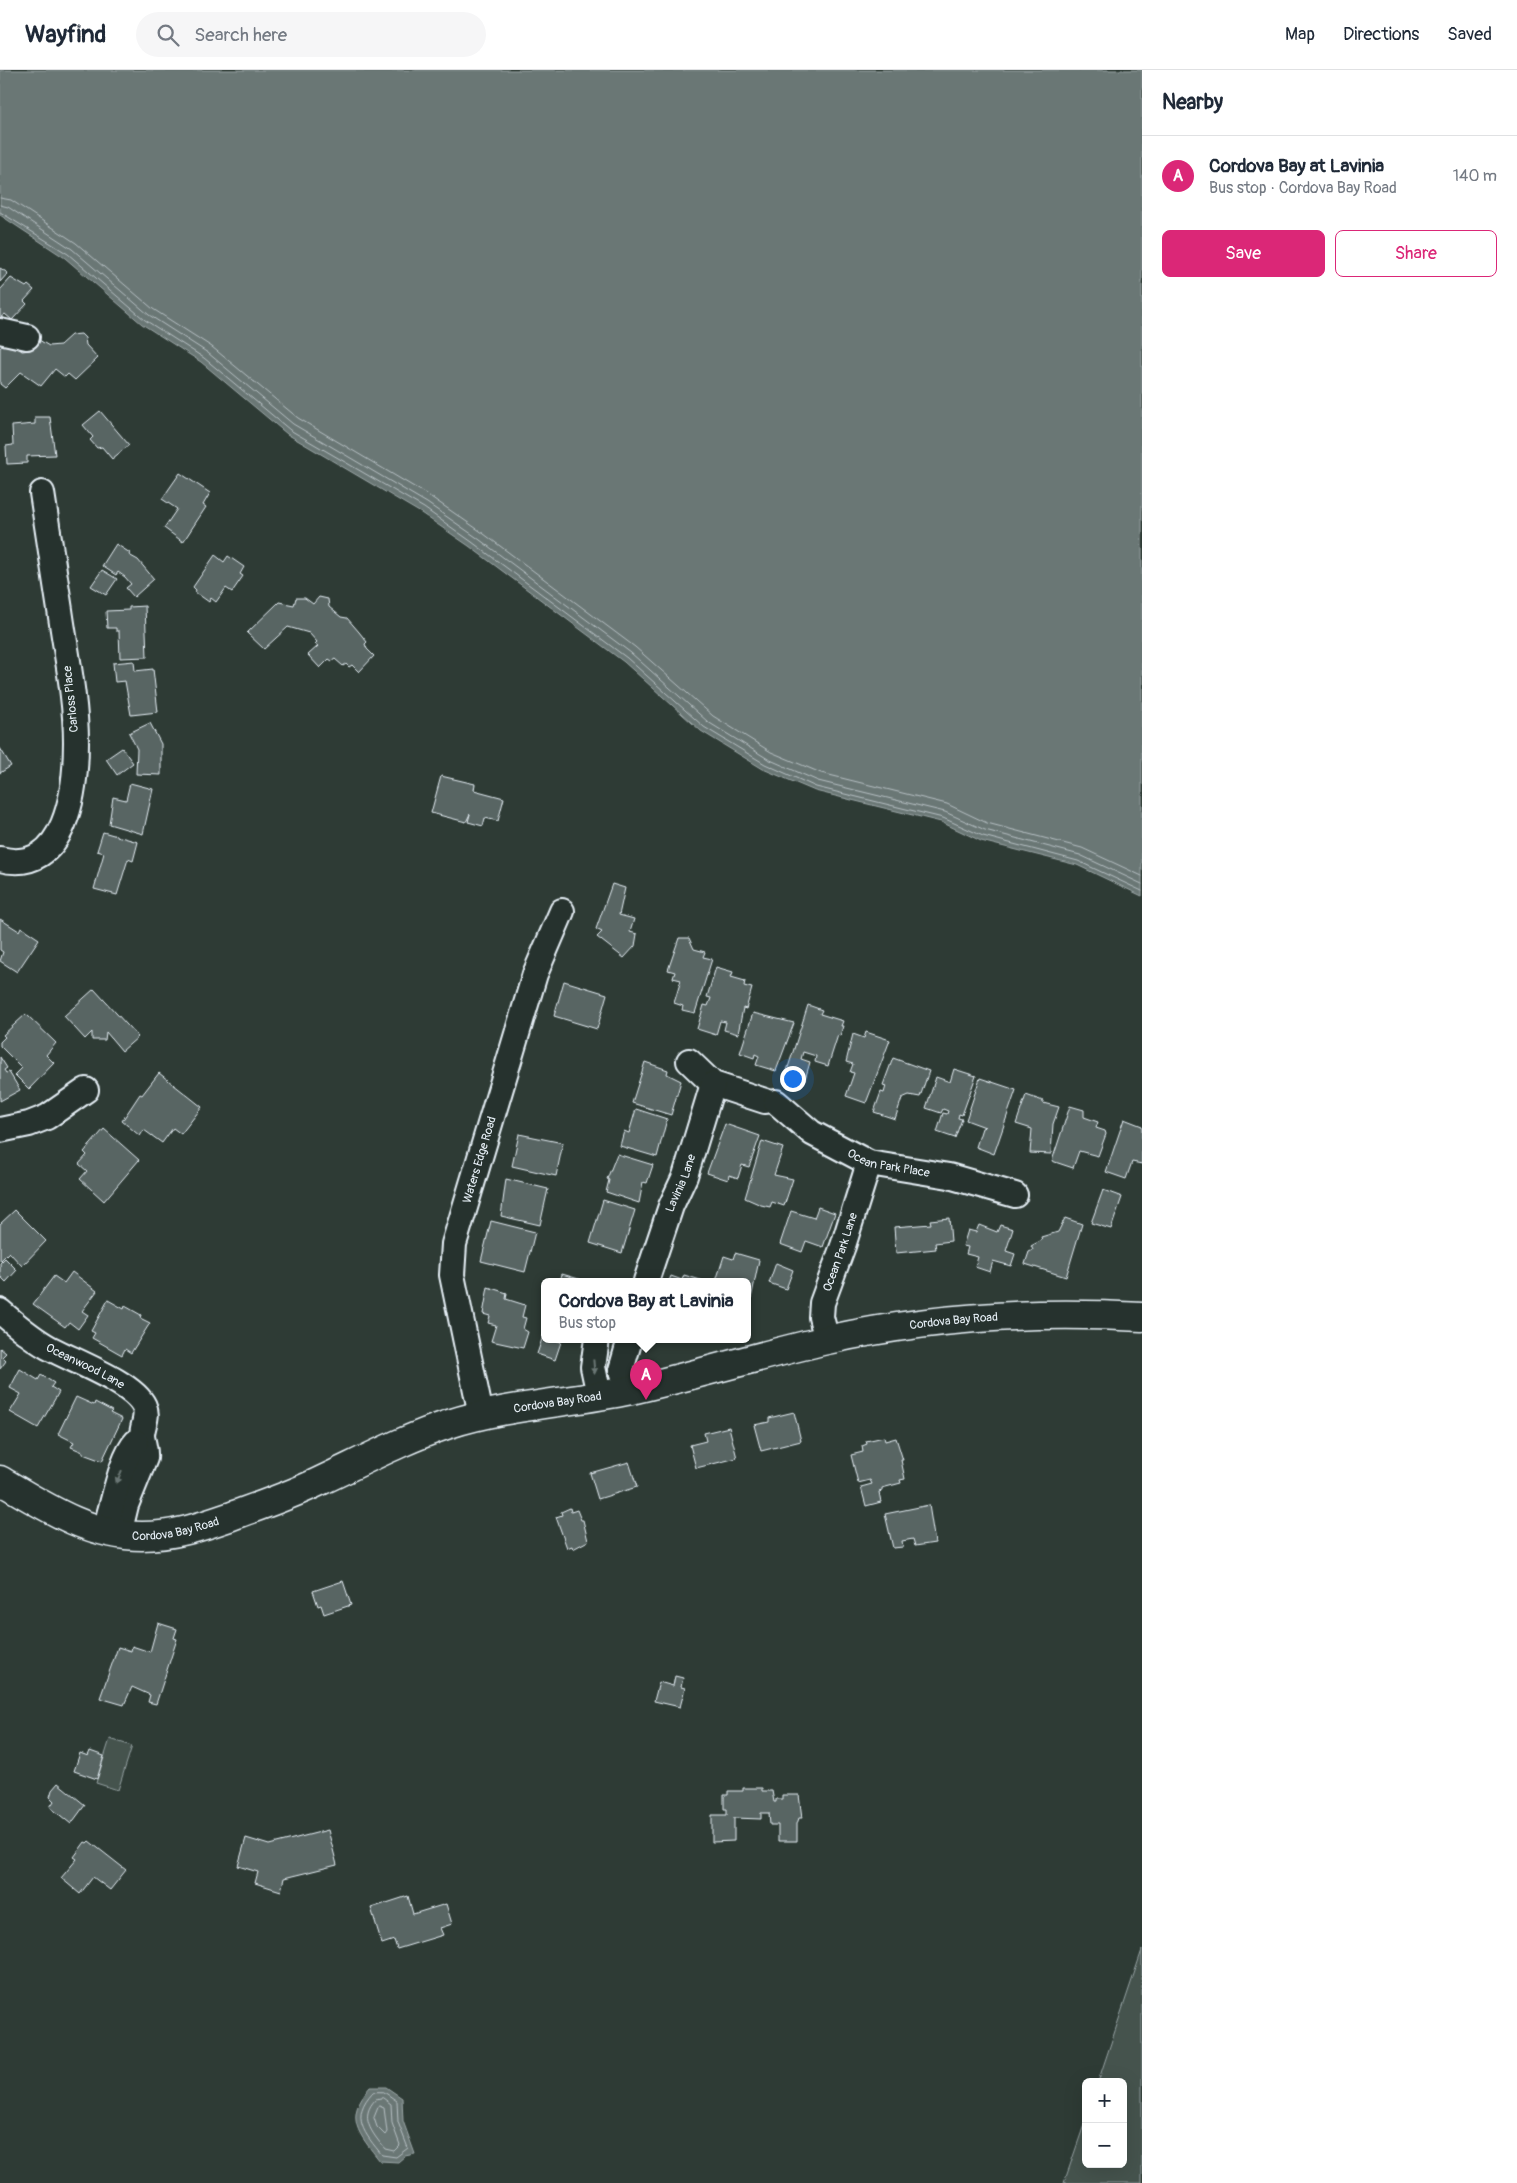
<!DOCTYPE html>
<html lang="en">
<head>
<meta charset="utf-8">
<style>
  body { margin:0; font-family:Pangolin,sans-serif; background:#f6f6f7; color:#1f2937 }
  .controls { position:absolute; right:15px; bottom:15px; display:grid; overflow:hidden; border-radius:8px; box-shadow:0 5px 20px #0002 }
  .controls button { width:45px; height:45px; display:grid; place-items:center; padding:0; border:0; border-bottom:1px solid #e0e1e3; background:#fff; color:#1f2937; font:25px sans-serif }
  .you { position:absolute; left:792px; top:1008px; width:18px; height:18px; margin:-12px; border:4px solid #fff; border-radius:50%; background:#1a73e8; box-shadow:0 0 0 8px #1a73e833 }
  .badge { display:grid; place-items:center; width:32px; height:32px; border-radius:50%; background:#db2777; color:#fff; font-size:16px; font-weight:700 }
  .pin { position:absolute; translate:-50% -41px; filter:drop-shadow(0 1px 2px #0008) }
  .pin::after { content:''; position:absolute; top:26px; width:18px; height:15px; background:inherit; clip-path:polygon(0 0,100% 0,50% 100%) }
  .popup { position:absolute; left:541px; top:1208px; width:210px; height:65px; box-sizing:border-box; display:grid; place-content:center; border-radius:8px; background:#fff; filter:drop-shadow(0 1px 4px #0005); font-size:16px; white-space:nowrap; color:#747a83 }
  .popup b { font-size:19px; color:#1f2937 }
  .popup::after { content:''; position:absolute; left:50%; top:100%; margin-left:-10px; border:10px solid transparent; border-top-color:#fff }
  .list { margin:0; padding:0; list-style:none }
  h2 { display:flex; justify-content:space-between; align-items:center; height:65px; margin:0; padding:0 20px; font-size:21px }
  h2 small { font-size:16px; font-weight:400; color:#747a83 }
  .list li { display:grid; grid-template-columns:32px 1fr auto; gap:15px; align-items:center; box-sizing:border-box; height:80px; padding:0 20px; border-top:1px solid #e0e1e3 }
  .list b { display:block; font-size:19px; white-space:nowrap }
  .list p { margin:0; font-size:16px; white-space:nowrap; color:#747a83 }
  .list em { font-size:16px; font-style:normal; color:#747a83 }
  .actions { display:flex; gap:10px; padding:15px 20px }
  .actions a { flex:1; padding:11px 0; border:1px solid #db2777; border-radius:8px; text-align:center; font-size:18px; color:#db2777 }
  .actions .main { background:#db2777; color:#fff }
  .icon { flex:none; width:28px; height:28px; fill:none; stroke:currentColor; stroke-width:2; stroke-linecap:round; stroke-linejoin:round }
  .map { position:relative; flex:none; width:1142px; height:2113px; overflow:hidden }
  header { display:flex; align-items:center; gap:30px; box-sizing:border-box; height:70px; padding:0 25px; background:#fff; border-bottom:1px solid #e0e1e3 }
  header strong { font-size:24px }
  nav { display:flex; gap:28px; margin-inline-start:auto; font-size:18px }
  .search { width:350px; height:45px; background:#f6f6f7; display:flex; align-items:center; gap:12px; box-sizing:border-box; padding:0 18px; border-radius:28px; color:#747a83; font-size:19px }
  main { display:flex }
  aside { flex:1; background:#fff }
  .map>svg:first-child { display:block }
  .green { fill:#45524e; stroke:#96a2a3 }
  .water { fill:#6b7775; stroke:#9da8a9 }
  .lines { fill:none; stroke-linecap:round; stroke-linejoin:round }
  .shore { stroke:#b6c0c4; stroke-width:1 }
  .building { fill:#596563; stroke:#e8f1f8 }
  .minor-casing { stroke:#e8f1f8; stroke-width:28 }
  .major-casing { stroke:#e8f1f8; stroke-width:31 }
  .minor { stroke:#26332d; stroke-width:24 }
  .major { stroke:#26332d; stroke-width:28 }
  .oneway { fill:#6a7674 }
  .labels { text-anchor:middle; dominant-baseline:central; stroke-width:4; stroke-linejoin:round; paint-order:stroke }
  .street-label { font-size:12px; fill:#e8f1f8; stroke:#26332d }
</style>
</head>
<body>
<header>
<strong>Wayfind</strong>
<div class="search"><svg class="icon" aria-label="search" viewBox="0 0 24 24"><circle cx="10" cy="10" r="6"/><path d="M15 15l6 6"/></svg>Search here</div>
<nav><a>Map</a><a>Directions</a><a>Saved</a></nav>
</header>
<main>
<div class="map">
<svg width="1142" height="2113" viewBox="0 0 1142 2113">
  <rect width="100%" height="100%" fill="#2e3b35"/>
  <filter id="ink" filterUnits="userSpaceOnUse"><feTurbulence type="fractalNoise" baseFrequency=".02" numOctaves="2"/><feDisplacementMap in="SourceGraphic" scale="10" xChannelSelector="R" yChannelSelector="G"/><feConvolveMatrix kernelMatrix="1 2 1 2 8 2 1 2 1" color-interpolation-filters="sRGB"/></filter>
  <g filter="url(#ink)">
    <!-- green -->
    <g class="green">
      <polygon points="110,1669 132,1676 118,1720 96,1713"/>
      <polygon points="1142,1880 1142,2113 1064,2113 1086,2049 1086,2094 1123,2094 1123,2012 1098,2012"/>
    </g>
    <!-- water -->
    <g class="water">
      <polygon points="0,0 1142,0 1142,826 1077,795 981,771 941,752 815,721 763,699 701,661 624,592 469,476 421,443 287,364 201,292 142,254 65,188 0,145"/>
      <path d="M370,2017h16l16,11 1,23 12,33 -10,2 -7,6 -18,-1c-21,-27 -37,-43 -10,-74z"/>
    </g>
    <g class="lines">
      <!-- shore -->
      <g class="shore">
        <polyline points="0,128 11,130 76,173 153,239 212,277 298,348 431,427 480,461 635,577 713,646 771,682 821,703 947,734 987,753 1082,778 1142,806"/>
        <polyline points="0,135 8,137 72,179 149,245 208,283 293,354 427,433 476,467 631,583 708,652 768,689 818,711 945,742 985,760 1080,785 1142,814"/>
        <polyline points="0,142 68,184 145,250 204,288 290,360 424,438 472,472 627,588 704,657 765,694 816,717 943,748 983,766 1078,791 1142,821"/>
        <path d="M384,2022l13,9 1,21 10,26 -12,9 -14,-2c-17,-21 -33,-38 -9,-63z"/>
        <path d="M383,2028l8,6 1,19 8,22 -6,6 -9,-2c-13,-16 -27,-32 -9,-50z"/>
        <polygon points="379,2036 384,2038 387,2062 385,2065 377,2057 374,2048"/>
      </g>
    </g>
    <!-- building -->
    <g class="building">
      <polygon points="0,198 8,203 0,212"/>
      <polygon points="11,208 26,217 28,215 34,220 24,231 27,234 12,250 5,244 0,248 0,220"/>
      <polygon points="81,264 85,268 86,275 98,288 75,310 68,304 65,307 55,299 41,316 21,302 5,318 0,314 0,278 4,273 11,273 22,281 30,280 39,270 49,276 60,275 71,265"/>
      <polygon points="100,341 129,375 112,389 102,377 97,378 90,370 93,367 83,355"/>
      <polygon points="35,347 50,347 55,385 27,386 27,393 7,394 6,376 13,375 12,356 35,354"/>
      <polygon points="180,403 210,423 203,435 206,437 183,472 164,458 177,439 162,429"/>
      <polygon points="116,474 130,483 129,485 138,490 154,509 134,527 126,518 131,514 125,507 118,502 116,505 102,496"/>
      <polygon points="215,485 224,492 228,486 244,497 240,504 243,506 232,522 226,518 216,532 211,528 209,532 195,522 196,520 193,517"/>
      <polygon points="102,500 117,509 106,525 91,516"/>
      <polygon points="319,527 328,529 329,537 341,547 347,548 359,562 367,572 365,574 367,579 374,586 359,602 352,595 349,597 346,594 343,596 335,589 332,591 329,589 320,598 308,585 318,576 315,574 317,572 309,563 288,557 264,579 247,563 279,532 294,535 296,528 305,528 313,534"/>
      <polygon points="145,536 147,587 120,588 119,561 116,561 116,558 107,558 106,541 129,540 129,537"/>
      <polygon points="134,591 135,601 153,599 158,642 131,645 125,611 115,612 113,593"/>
      <polygon points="150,653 161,674 161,705 136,704 137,679 129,663"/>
      <polygon points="0,678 11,696 0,703"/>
      <polygon points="122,678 133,693 117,705 106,689"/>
      <polygon points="441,706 475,714 474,720 504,728 498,751 485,748 483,756 468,752 470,744 466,752 431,743"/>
      <polygon points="130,713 153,719 143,764 109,754 113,727 126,730"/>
      <polygon points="103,762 138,772 133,791 128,789 117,825 94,819 104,783 97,781"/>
      <polygon points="612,814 625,818 619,845 634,849 630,862 637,864 635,876 624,888 597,867 602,862 596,859"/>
      <polygon points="0,849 19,861 21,857 39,869 17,902 0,891 3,882 0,880"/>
      <polygon points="679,868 689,868 694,879 705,882 703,887 712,889 695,943 682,940 683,936 674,933 681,910 673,908 675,902 668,900"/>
      <polygon points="716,897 733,902 731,907 745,911 744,916 752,918 746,939 743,938 738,964 724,960 726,952 720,951 716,965 697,959 704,935 708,936 711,928 707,927"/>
      <polygon points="564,911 607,924 597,959 554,946"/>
      <polygon points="94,919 138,967 122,981 106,962 105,970 92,970 92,962 85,969 64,946"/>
      <polygon points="808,935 822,940 820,944 843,951 841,956 843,956 840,966 838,965 828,996 815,992 816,986 803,982 801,989 810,992 804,1013 785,1007"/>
      <polygon points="753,943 794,953 776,1001 756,995 759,986 755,984 754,988 740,983"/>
      <polygon points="26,944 56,973 46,985 54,993 29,1019 15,1005 22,998 0,976 0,972 5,967 3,965"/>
      <polygon points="866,962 890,970 866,1033 846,1026 854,1003 850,1002 853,994 846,992 853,964 864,968"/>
      <polygon points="0,987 7,998 4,1000 6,1003 9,1002 20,1020 0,1031"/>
      <polygon points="893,988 929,1001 920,1027 909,1025 902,1028 895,1049 874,1042 881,1022 884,1023 886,1016 883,1015"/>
      <polygon points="645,992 668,1000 667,1004 681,1011 671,1045 632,1033"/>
      <polygon points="954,999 976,1006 962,1045 959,1044 958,1048 962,1049 955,1068 937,1062 943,1043 947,1044 948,1041 943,1039 941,1043 926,1038 936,1007 950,1012"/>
      <polygon points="159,1003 202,1037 181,1064 173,1058 162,1073 144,1060 140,1066 122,1051 140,1024 142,1025"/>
      <polygon points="980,1008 1016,1020 994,1084 976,1077 982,1058 985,1057 966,1050"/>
      <polygon points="1026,1025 1043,1031 1043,1033 1059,1037 1053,1054 1051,1084 1030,1083 1032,1059 1016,1054"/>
      <polygon points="1070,1036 1084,1040 1084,1047 1098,1052 1096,1058 1105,1061 1106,1064 1098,1086 1079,1081 1073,1098 1052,1091"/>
      <polygon points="636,1039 667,1049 657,1087 620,1076 624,1061 629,1063"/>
      <polygon points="1124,1049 1142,1056 1142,1094 1132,1092 1126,1109 1106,1102"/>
      <polygon points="725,1054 760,1066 749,1097 742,1095 738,1108 729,1105 728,1110 707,1103"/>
      <polygon points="104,1059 139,1090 104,1131 80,1109 87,1101 79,1094 87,1085 84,1082"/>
      <polygon points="519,1064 563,1073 556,1106 512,1096"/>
      <polygon points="762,1071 783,1078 774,1105 793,1109 784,1136 772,1132 770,1137 761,1135 745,1128"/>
      <polygon points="617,1084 653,1095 647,1113 643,1112 639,1133 606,1122 609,1110 607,1109"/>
      <polygon points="506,1109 548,1119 540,1155 501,1146"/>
      <polygon points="1103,1120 1122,1127 1111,1159 1091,1153"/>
      <polygon points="603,1130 635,1140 622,1183 590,1173"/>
      <polygon points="818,1137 835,1143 823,1177 806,1171 802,1182 780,1174 791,1141 814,1148"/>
      <polygon points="15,1140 46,1171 22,1196 9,1182 0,1191 0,1154"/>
      <polygon points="949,1148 951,1171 935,1173 936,1179 896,1183 894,1157 931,1154 930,1150"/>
      <polygon points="1065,1148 1082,1154 1066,1207 1025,1194 1029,1182 1033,1180 1031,1176 1042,1170 1041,1167 1058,1162"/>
      <polygon points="491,1151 535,1162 525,1202 481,1191"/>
      <polygon points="979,1155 997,1162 1000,1155 1013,1159 1006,1181 1015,1184 1011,1196 993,1191 990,1202 975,1197 978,1187 966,1184 968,1177 963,1176 968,1160 976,1162"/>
      <polygon points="735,1183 759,1190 749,1239 747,1211 716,1211 724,1186 733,1189"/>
      <polygon points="5,1188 17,1200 6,1212 0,1206 0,1193"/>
      <polygon points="776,1193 793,1200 786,1219 769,1213"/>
      <polygon points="72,1202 97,1221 82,1241 88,1245 78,1259 69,1252 65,1257 33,1234 54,1206 64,1213"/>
      <polygon points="562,1204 586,1211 560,1211"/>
      <polygon points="684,1205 704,1211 669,1211 671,1206 682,1210"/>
      <polygon points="488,1217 507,1223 506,1229 525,1235 522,1247 526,1248 523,1259 528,1262 523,1278 491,1271 496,1255 488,1253 490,1246 483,1244"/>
      <polygon points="108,1230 124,1239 125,1236 141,1245 140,1248 150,1253 131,1283 125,1279 122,1285 92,1268 95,1263 91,1261"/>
      <polygon points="543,1266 561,1272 555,1290 537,1284"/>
      <polygon points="0,1278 6,1283 2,1287 6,1291 0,1299"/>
      <polygon points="20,1299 38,1310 41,1305 54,1313 51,1317 59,1322 38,1358 10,1342 21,1324 10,1318"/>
      <polygon points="76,1327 94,1335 95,1332 112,1341 110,1343 122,1349 102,1391 83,1384 83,1382 71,1377 74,1372 58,1364"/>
      <polygon points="794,1342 801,1371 761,1381 754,1355 769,1352 769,1348"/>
      <polygon points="729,1357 737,1388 696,1398 690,1375 706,1371 704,1363"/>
      <polygon points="884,1367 885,1371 896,1368 903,1390 901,1390 905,1409 900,1410 901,1413 882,1418 882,1421 879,1422 881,1432 866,1436 861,1417 872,1414 870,1410 858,1413 851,1385 863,1382 862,1376 867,1374 866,1371"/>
      <polygon points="629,1392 637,1417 598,1429 590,1403"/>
      <polygon points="929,1435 935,1473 915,1476 913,1469 902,1471 903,1477 893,1478 885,1444"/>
      <polygon points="570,1438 571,1442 577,1440 581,1450 583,1450 588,1471 573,1479 572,1476 567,1478 556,1447 562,1445 561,1442"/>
      <polygon points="343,1511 351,1535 324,1544 321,1535 318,1536 313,1521"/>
      <polygon points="158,1553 177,1559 174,1568 177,1569 156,1634 148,1632 150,1625 132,1617 124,1635 100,1628 118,1577 131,1581 132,1576 150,1582"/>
      <polygon points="675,1606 683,1608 681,1617 685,1618 680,1637 654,1631 659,1612 673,1616"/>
      <polygon points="90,1681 104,1686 97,1709 74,1701 80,1683 88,1686"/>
      <polygon points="58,1713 85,1735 71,1754 50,1737 54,1731 50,1727 52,1720"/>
      <polygon points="743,1718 762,1718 762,1721 772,1721 774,1732 776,1732 776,1729 782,1729 782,1725 799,1725 802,1748 799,1748 797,1754 797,1771 778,1771 778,1755 770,1755 769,1743 761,1743 761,1749 734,1748 734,1771 712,1772 712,1745 727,1745 727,1739 724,1739 724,1725 728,1725 728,1721 743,1721"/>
      <polygon points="328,1760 337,1795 284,1808 281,1821 255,1813 258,1802 238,1796 246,1768 269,1775"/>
      <polygon points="89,1771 126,1800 110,1820 93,1807 80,1824 61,1808 77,1789 74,1787 85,1772 87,1773"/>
      <polygon points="408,1826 413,1844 446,1834 452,1854 440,1858 443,1865 397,1879 394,1870 382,1874 371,1838"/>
    </g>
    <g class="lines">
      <defs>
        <g id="minor">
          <polyline points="0,261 27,267"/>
          <path d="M0,789c67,17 76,-71 76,-117 0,-44 -10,-89 -16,-132 -6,-39 -12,-78 -18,-117"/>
          <polyline points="689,991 713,1014 765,1031"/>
          <path id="s1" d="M776,1032l36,31 57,30 80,13 66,19"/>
          <polyline points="0,1060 29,1054 47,1047 86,1020"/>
          <path id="s2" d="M646,1211l25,-75 14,-30 28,-92"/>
          <path id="s3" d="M0,1241c15,13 29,25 46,35 24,14 87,36 98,60 5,11 -2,19 -2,30 1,8 4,14 3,22l-19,47 -7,29"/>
          <polyline points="597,1269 593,1297 599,1325"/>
          <path id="s4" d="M827,1270l-6,-23 1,-14 21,-57 26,-83"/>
          <polyline points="627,1321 621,1300 630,1269"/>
          <path id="s5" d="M481,1345l-29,-140 2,-31 81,-270 27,-63"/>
          <path d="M109,1445c6,-20 13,-58 27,-73"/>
        </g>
        <g id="major">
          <path id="s6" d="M0,1410c44,26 89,56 142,56 31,0 58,-9 87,-19 30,-11 60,-21 89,-35 43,-20 86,-43 131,-58 59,-19 121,-21 182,-34 66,-15 130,-35 196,-50 103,-23 210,-29 315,-23"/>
        </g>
      </defs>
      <!-- minor casing -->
      <use href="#minor" class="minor-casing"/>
      <!-- major casing -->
      <use href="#major" class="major-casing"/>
      <!-- minor -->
      <use href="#minor" class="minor"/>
      <!-- major -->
      <use href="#major" class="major"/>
    </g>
    <!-- one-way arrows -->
    <defs><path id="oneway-solid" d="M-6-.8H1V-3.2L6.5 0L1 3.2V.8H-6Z" transform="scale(1.25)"/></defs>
    <g class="oneway">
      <use href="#oneway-solid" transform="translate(594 1297) rotate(85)"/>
      <use href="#oneway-solid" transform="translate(119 1407) rotate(113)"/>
    </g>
  </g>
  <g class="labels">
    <!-- street labels -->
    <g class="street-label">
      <text transform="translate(71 629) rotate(-96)">Carloss Place</text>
      <text stroke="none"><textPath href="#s5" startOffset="262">Waters Edge Road</textPath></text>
      <text stroke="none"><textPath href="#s1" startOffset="131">Ocean Park Place</textPath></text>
      <text stroke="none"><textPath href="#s2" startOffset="104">Lavinia Lane</textPath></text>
      <text stroke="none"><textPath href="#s4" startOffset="92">Ocean Park Lane</textPath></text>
      <text stroke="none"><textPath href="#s6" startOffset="999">Cordova Bay Road</textPath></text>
      <text stroke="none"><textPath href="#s3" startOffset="102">Oceanwood Lane</textPath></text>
      <text stroke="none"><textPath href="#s6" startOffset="594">Cordova Bay Road</textPath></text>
      <text stroke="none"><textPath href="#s6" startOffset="189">Cordova Bay Road</textPath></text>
    </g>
  </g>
</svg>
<div class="controls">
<button>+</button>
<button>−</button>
</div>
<div class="you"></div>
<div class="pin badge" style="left:646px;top:1330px">A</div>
<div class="popup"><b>Cordova Bay at Lavinia</b>Bus stop</div>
</div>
<aside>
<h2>Nearby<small></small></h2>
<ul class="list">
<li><span class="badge">A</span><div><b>Cordova Bay at Lavinia</b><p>Bus stop · Cordova Bay Road</p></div><em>140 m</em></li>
</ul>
<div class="actions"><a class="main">Save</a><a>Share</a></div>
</aside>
</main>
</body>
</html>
